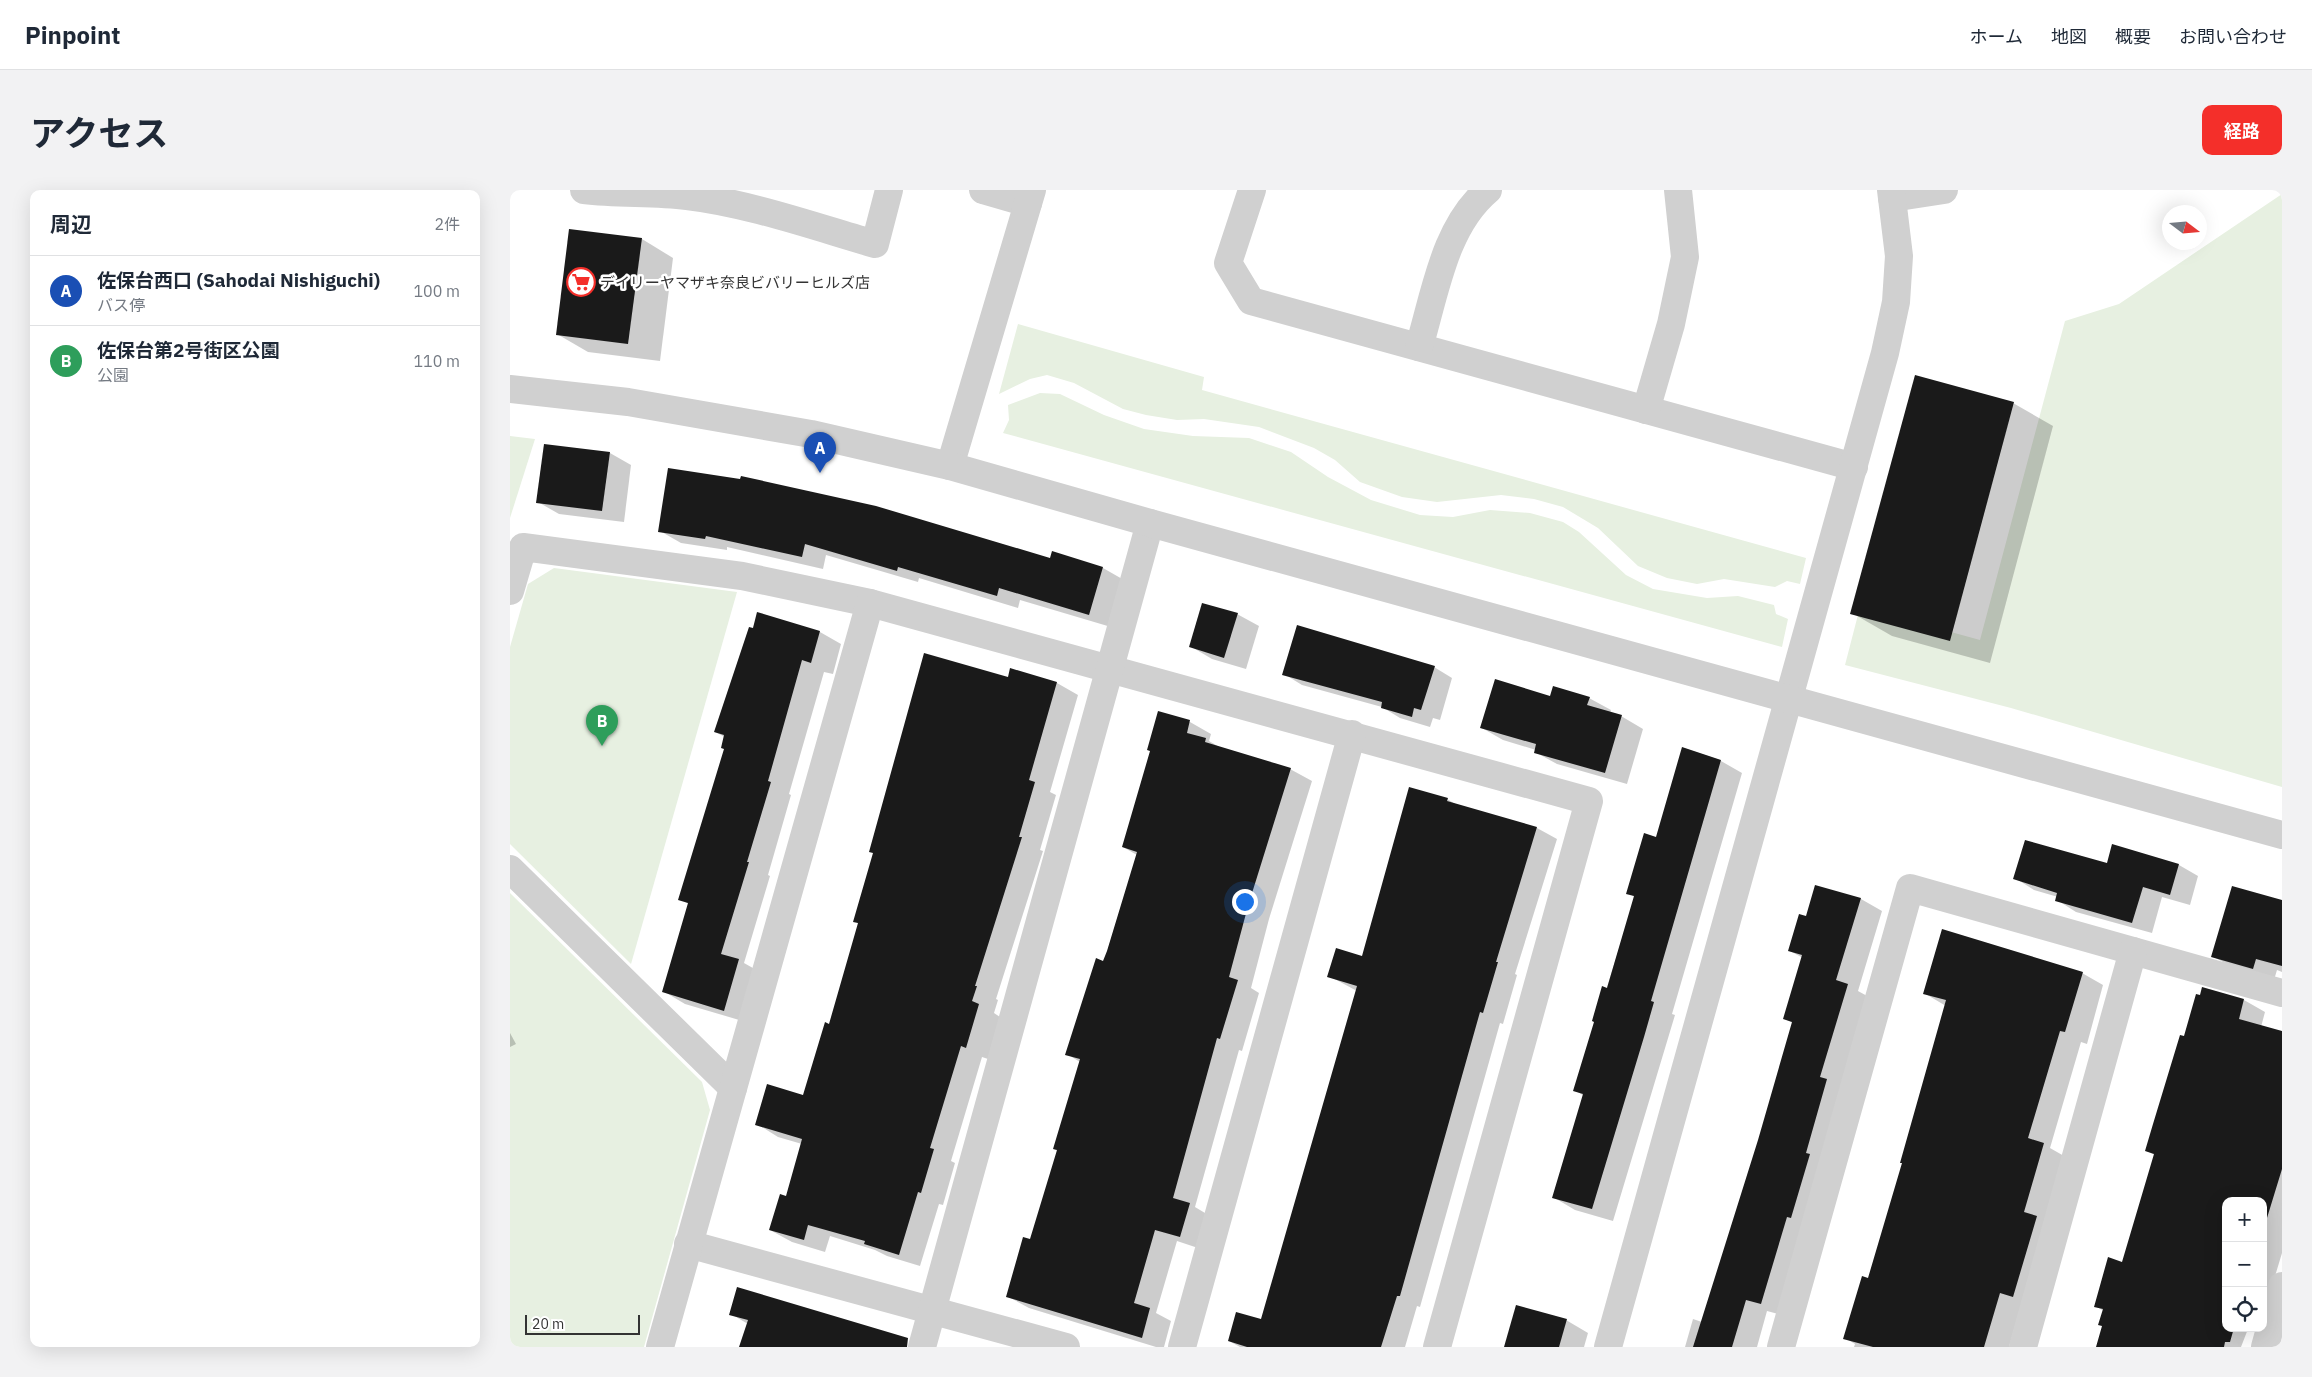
<!DOCTYPE html>
<html lang="ja">
<head>
<meta charset="utf-8">
<style>
  body { margin:0; font-family:"IBM Plex Sans","Noto Sans JP",sans-serif; background:#f2f2f3; color:#1f2937 }
  .controls { position:absolute; right:15px; bottom:15px; display:grid; overflow:hidden; border-radius:10px; box-shadow:0 5px 20px #0002 }
  .controls button { width:45px; height:45px; display:grid; place-items:center; padding:0; border:0; border-bottom:1px solid #e0e1e3; background:#fff; color:#1f2937; font:25px sans-serif }
  .compass { position:absolute; left:1652px; top:15px; width:45px; height:45px; border-radius:50%; background:#fff; box-shadow:0 5px 20px #0002; rotate:106deg }
  .scale { position:absolute; left:15px; bottom:12px; width:115px; box-sizing:border-box; padding-left:5px; border:2px solid #333; border-top:0; font-size:14px; line-height:18px; white-space:nowrap; color:#333; -webkit-text-stroke:4px #fff; paint-order:stroke }
  .you { position:absolute; left:734px; top:711px; width:18px; height:18px; margin:-12px; border:4px solid #fff; border-radius:50%; background:#1a73e8; box-shadow:0 0 0 8px #1a73e833 }
  .badge { display:grid; place-items:center; width:32px; height:32px; border-radius:50%; background:#f42f2a; color:#fff; font-size:16px; font-weight:700 }
  .pin { position:absolute; translate:-50% -41px; filter:drop-shadow(0 1px 2px #0008) }
  .pin::after { content:''; position:absolute; top:26px; width:18px; height:15px; background:inherit; clip-path:polygon(0 0,100% 0,50% 100%) }
  .list { margin:0; padding:0; list-style:none }
  h2 { display:flex; justify-content:space-between; align-items:center; height:65px; margin:0; padding:0 20px; font-size:21px }
  h2 small { font-size:16px; font-weight:400; color:#747a83 }
  .list li { display:grid; grid-template-columns:32px 1fr auto; gap:15px; align-items:center; box-sizing:border-box; height:70px; padding:0 20px; border-top:1px solid #e0e1e3 }
  .list b { display:block; font-size:19px; white-space:nowrap }
  .list p { margin:0; font-size:16px; white-space:nowrap; color:#747a83 }
  .list em { font-size:16px; font-style:normal; color:#747a83 }
  .icon { flex:none; width:28px; height:28px; fill:none; stroke:currentColor; stroke-width:2; stroke-linecap:round; stroke-linejoin:round }
  .map { position:relative; flex:none; width:1772px; height:1157px; overflow:hidden; border-radius:10px }
  header { display:flex; align-items:center; gap:30px; box-sizing:border-box; height:70px; padding:0 25px; background:#fff; border-bottom:1px solid #e0e1e3 }
  header strong { font-size:24px }
  nav { display:flex; gap:28px; margin-inline-start:auto; font-size:18px }
  .intro { display:flex; align-items:center; justify-content:space-between; box-sizing:border-box; height:120px; padding:0 30px }
  h1 { margin:0; font-size:35px }
  .button { padding:12px 22px; border-radius:10px; background:#f42f2a; color:#fff; font-size:18px; font-weight:700 }
  main { display:flex; gap:30px; padding:0 30px }
  aside { flex:1; background:#fff; border-radius:10px; box-shadow:0 5px 20px #0002 }
  .map>svg:first-child { display:block }
  .green { fill:#e7f0e1 }
  .shadow { fill:#0003 }
  .building { fill:#1a1a1a }
  .lines { fill:none; stroke-linecap:round; stroke-linejoin:round }
  .minor { stroke:#d0d0d0; stroke-width:28 }
  .tertiary { stroke:#d0d0d0; stroke-width:28 }
  .labels { text-anchor:middle; dominant-baseline:central; stroke-width:5; stroke-linejoin:round; paint-order:stroke }
  .poi-label { font-size:15px; fill:#333; stroke:#fff; text-anchor:start }
</style>
</head>
<body>
<header>
<strong>Pinpoint</strong>
<nav><a>ホーム</a><a>地図</a><a>概要</a><a>お問い合わせ</a></nav>
</header>
<div class="intro"><h1>アクセス</h1><a class="button">経路</a></div>
<main>
<aside>
<h2>周辺<small>2件</small></h2>
<ul class="list">
<li><span class="badge" style="background:#1a4fb4">A</span><div><b>佐保台西口 (Sahodai Nishiguchi)</b><p>バス停</p></div><em>100 m</em></li>
<li><span class="badge" style="background:#2e9e5b">B</span><div><b>佐保台第2号街区公園</b><p>公園</p></div><em>110 m</em></li>
</ul>
</aside>
<div class="map">
<svg width="1772" height="1157" viewBox="0 0 1772 1157">
  <rect width="100%" height="100%" fill="#fff"/>
  <!-- green -->
  <g class="green">
    <polygon points="1772,4 1772,597 1501,518 1335,475 1350,417 1470,450 1555,131 1609,114"/>
    <polygon points="508,134 694,187 692,200 1296,368 1290,394 1277,391 1265,397 1214,389 1187,394 1157,388 1128,376 1088,338 1053,317 1024,309 991,305 927,312 892,307 850,292 825,270 804,258 749,237 694,229 667,230 636,225 613,219 564,193 537,185 520,189 489,204"/>
    <polygon points="530,203 550,204 594,225 634,239 683,246 739,248 781,262 818,287 861,310 910,325 943,327 980,320 1020,323 1053,332 1069,342 1116,385 1143,399 1197,408 1228,406 1264,415 1266,424 1278,429 1272,457 493,243 499,230 498,215"/>
    <polygon points="0,246 25,249 0,328"/>
    <polygon points="44,378 227,402 121,774 0,654 0,457 18,394"/>
    <polygon points="0,703 192,892 200,920 134,1157 0,1157"/>
  </g>
  <!-- shadow -->
  <g class="shadow">
    <polygon points="132,49 163,68 150,171 78,162 47,144"/>
    <polygon points="1503,213 1543,236 1480,473 1382,446 1342,423"/>
    <polygon points="100,263 121,275 114,332 49,324 28,312"/>
    <polygon points="150,341 541,370 543,363 593,378 614,390 601,437 510,410 508,418 409,388 408,392 316,365 313,379 217,357 217,360 171,353"/>
    <polygon points="248,424 310,442 331,454 323,484 314,482 279,604 281,605 258,685 260,686 234,773 250,782 236,832 175,814 153,801 179,714 170,709 215,559 215,547 205,542"/>
    <polygon points="727,424 749,436 736,479 702,469 680,456"/>
    <polygon points="924,477 942,488 930,530 923,528 920,537 890,528 872,517 792,495 774,484"/>
    <polygon points="499,489 547,493 568,505 540,602 546,605 530,660 533,661 486,809 488,810 484,823 490,827 478,869 472,867 441,971 445,973 433,1015 429,1014 410,1076 377,1066 365,1060 320,1046 315,1062 282,1052 260,1040 277,1007 292,954 268,947 247,934 294,906 320,835 349,734 345,731"/>
    <polygon points="1041,508 1079,508 1101,520 1100,523 1111,526 1133,539 1117,594 1047,574 1025,562 1026,560 993,550 972,538"/>
    <polygon points="649,523 680,532 701,544 699,551 711,558 780,579 802,591 759,729 741,798 749,803 732,861 729,860 685,1017 700,1026 691,1059 667,1051 646,1123 661,1131 654,1157 646,1157 519,1118 497,1106 521,1050 548,961 544,959 570,872 557,864 594,772 627,665 613,657 641,561"/>
    <polygon points="1173,558 1211,571 1232,583 1162,824 1165,825 1103,1031 1065,1020 1043,1007 1074,906 1065,900 1125,707 1118,703 1147,648"/>
    <polygon points="937,609 947,615 1027,638 1047,649 1005,784 1007,785 993,834 990,833 910,1117 907,1116 895,1157 730,1157 719,1151 752,1131 847,801 819,786 853,767"/>
    <polygon points="1603,656 1669,675 1688,686 1680,715 1652,707 1642,743 1566,722 1547,710 1548,707 1524,700 1505,688 1598,674"/>
    <polygon points="1306,696 1351,709 1372,721 1348,801 1359,807 1272,1125 1257,1121 1247,1157 1175,1157 1183,1129 1192,1132 1249,950 1283,833 1275,829 1293,768 1280,761 1297,727"/>
    <polygon points="1772,711 1772,782 1767,780 1764,790 1724,778 1702,766"/>
    <polygon points="1572,783 1593,795 1577,854 1571,852 1540,958 1554,966 1499,1157 1344,1157 1345,1154 1335,1148 1359,1089 1394,973 1436,816 1414,803"/>
    <polygon points="1693,798 1734,810 1755,822 1751,837 1772,843 1772,1063 1753,1126 1753,1011 1716,1011 1716,1138 1750,1138 1749,1142 1738,1139 1731,1157 1587,1157 1593,1136 1594,1121 1585,1116 1613,1073 1645,965 1637,961"/>
    <polygon points="0,843 6,854 0,857"/>
    <polygon points="221,1124 372,1142 238,1134"/>
    <polygon points="1056,1130 1078,1143 1074,1157 995,1157"/>
  </g>
  <!-- building -->
  <g class="building">
    <polygon points="59,39 132,48 118,154 46,145"/>
    <polygon points="1405,185 1504,212 1440,451 1340,424"/>
    <polygon points="34,254 100,262 92,321 26,313"/>
    <polygon points="158,278 230,289 231,286 366,316 540,368 542,361 593,377 579,425 489,398 487,406 388,377 387,381 295,354 292,367 196,346 195,349 148,342"/>
    <polygon points="692,413 728,423 714,468 679,457"/>
    <polygon points="247,422 310,441 301,473 292,470 258,591 261,592 237,672 239,672 211,764 229,769 214,821 152,802 178,713 168,710 214,559 211,558 214,545 204,542 239,437 243,438"/>
    <polygon points="787,435 925,476 911,520 904,518 902,527 871,518 872,512 772,485"/>
    <polygon points="414,463 498,487 500,478 547,492 519,590 525,592 509,647 512,647 465,796 467,796 462,811 469,814 456,858 451,856 420,958 424,959 411,1003 408,1002 389,1065 354,1054 355,1051 298,1035 294,1050 259,1040 270,1004 276,1006 292,949 245,935 257,894 293,905 315,832 319,834 348,733 343,732 363,663 359,662"/>
    <polygon points="985,489 1040,506 1043,496 1080,507 1077,515 1112,525 1095,583 1024,563 1026,554 970,538"/>
    <polygon points="648,521 680,530 677,543 696,548 695,552 781,578 738,716 719,787 728,790 710,849 707,848 663,1008 680,1013 670,1047 645,1040 624,1113 640,1118 632,1148 496,1107 513,1047 520,1049 547,960 543,959 570,869 555,865 586,768 593,771 597,761 627,662 612,657 640,561 637,560"/>
    <polygon points="1172,557 1211,570 1141,811 1144,812 1134,847 1082,1019 1042,1008 1073,904 1063,901 1084,832 1082,831 1092,796 1097,798 1124,706 1116,704 1134,643 1146,647"/>
    <polygon points="899,597 938,608 937,611 1027,637 986,772 988,772 973,823 970,822 890,1106 887,1106 871,1157 737,1157 718,1151 726,1122 751,1129 847,796 817,787 826,758 852,766"/>
    <polygon points="1515,650 1597,673 1602,654 1669,674 1660,705 1633,697 1622,733 1545,711 1547,703 1503,689"/>
    <polygon points="1305,695 1351,708 1326,790 1338,794 1310,887 1317,889 1296,963 1300,964 1281,1028 1277,1027 1251,1114 1236,1110 1222,1157 1183,1157 1248,950 1282,832 1273,829 1292,765 1278,761 1289,724 1296,726"/>
    <polygon points="1722,696 1772,710 1772,776 1746,769 1743,779 1701,767"/>
    <polygon points="1432,739 1573,782 1555,842 1550,841 1518,948 1534,953 1514,1022 1527,1026 1503,1107 1490,1103 1474,1157 1363,1157 1333,1149 1352,1086 1358,1088 1392,973 1390,973 1436,810 1413,804"/>
    <polygon points="1692,797 1734,809 1729,829 1772,841 1772,979 1753,1041 1753,1011 1716,1011 1716,1138 1724,1138 1720,1152 1715,1152 1714,1157 1586,1157 1592,1136 1588,1135 1593,1119 1584,1117 1598,1067 1612,1072 1644,964 1635,961 1643,934 1670,845 1674,846 1686,804 1690,805"/>
    <polygon points="227,1097 398,1148 397,1157 229,1157 238,1130 219,1125"/>
    <polygon points="1006,1115 1057,1129 1049,1157 994,1157"/>
  </g>
  <g class="lines">
    <!-- minor -->
    <g class="minor">
      <path d="M74,0c34,4 69,2 103,6 61,7 129,31 188,48l14,-54"/>
      <polyline points="473,0 518,13"/>
      <polyline points="742,0 718,73 741,111 1344,277"/>
      <polyline points="1382,8 1434,0"/>
      <path d="M909,157c16,-53 25,-120 69,-157"/>
      <polyline points="1136,220 1161,134 1175,67 1168,0"/>
      <polyline points="440,276 522,0"/>
      <polyline points="0,401 13,357 232,386 360,413 1079,611 927,1157"/>
      <polyline points="0,679 223,898"/>
      <polyline points="178,1054 556,1157"/>
      <polyline points="150,1157 360,413"/>
      <polyline points="412,1157 640,333"/>
      <polyline points="672,1157 842,544"/>
      <polyline points="1098,1157 1375,163 1386,112 1389,66 1381,0"/>
      <polyline points="1271,1157 1400,698 1772,803"/>
      <polyline points="1513,1157 1623,761"/>
      <polyline points="1755,1157 1772,1096"/>
    </g>
    <!-- tertiary -->
    <polyline class="tertiary" points="0,199 118,212 301,244 440,276 640,333 1772,645"/>
  </g>
  <!-- icons -->
  <defs>
    <symbol id="supermarket-ring" viewBox="-11 -11 22 22"><circle r="9.5" fill="#fff" stroke="#f42f2a" stroke-width="1.5"/><path d="M-6-5.5h2.5l.6 2H6L4.5 2H-2.5L-4.4-4H-6ZM-1.5 3.2a1.3 1.3 0 1 0 .1 0ZM3 3.2a1.3 1.3 0 1 0 .1 0Z" fill="#f42f2a"/></symbol>
  </defs>
  <g fill-rule="evenodd">
    <use href="#supermarket-ring" x="55" y="76" width="32" height="32"/>
  </g>
  <g class="labels">
    <!-- poi labels -->
    <g class="poi-label">
      <text x="90" y="92">デイリーヤマザキ奈良ビバリーヒルズ店</text>
    </g>
  </g>
</svg>
<div class="controls">
<button>+</button>
<button>−</button>
<button><svg class="icon" aria-label="locate" viewBox="0 0 24 24"><circle cx="12" cy="12" r="6"/><path d="M12 2v4M12 18v4M2 12h4M18 12h4"/></svg></button>
</div>
<svg class="compass" viewBox="-18 -18 36 36"><path d="M0-13l5 13h-10z" fill="#e53935"/><path d="M0 13l5-13h-10z" fill="#747a83"/></svg>
<div class="scale">20 m</div>
<div class="you"></div>
<div class="pin badge" style="left:310px;top:283px;background:#1a4fb4">A</div>
<div class="pin badge" style="left:92px;top:556px;background:#2e9e5b">B</div>
</div>
</main>
</body>
</html>
